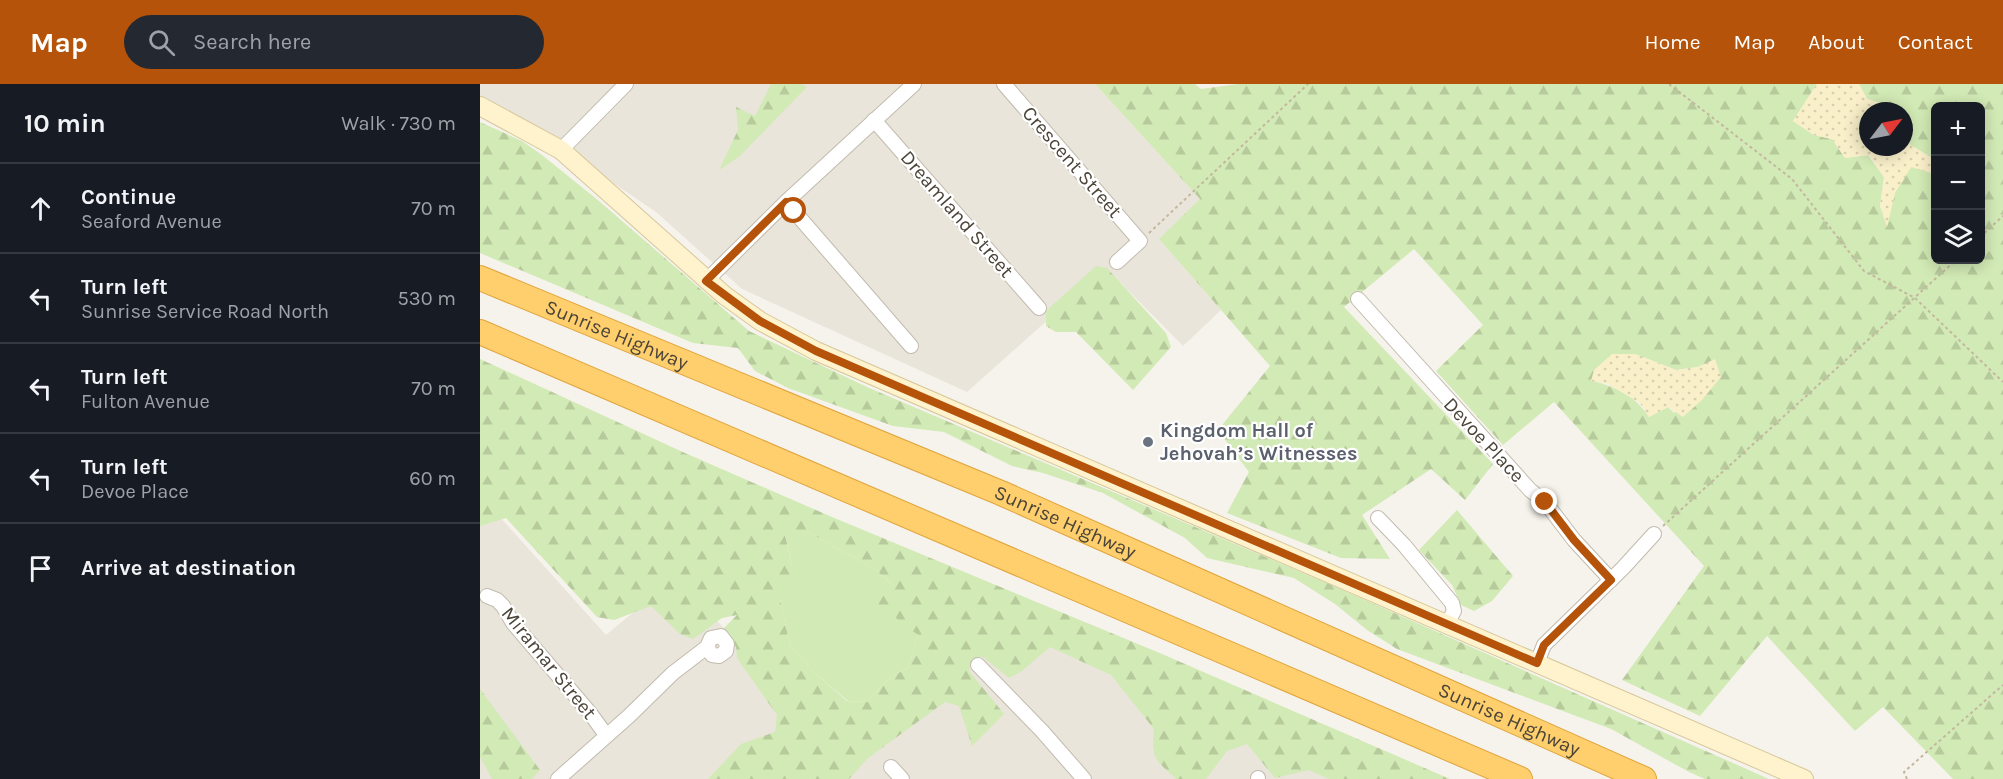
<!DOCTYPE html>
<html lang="en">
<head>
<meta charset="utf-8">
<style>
  body { margin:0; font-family:Karla,sans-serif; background:#242831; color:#f1f3f6 }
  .controls { position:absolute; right:18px; top:18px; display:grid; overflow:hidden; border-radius:9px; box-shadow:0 3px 15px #0003 }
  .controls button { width:54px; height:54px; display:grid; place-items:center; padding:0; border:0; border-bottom:2px solid #363941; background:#171b24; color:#f1f3f6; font:30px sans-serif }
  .compass { position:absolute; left:1379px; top:18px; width:54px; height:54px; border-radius:50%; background:#171b24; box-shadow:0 3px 15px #0003; rotate:58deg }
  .stop { position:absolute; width:18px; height:18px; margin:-14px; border:4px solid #b45309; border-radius:50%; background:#fff }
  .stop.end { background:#b45309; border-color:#fff; box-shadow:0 2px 6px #0008 }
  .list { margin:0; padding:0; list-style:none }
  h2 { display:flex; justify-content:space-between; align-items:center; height:78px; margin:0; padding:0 24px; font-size:26px }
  h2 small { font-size:20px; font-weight:400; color:#9ea1a6 }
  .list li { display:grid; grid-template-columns:39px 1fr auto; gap:18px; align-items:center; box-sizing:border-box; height:90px; padding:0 24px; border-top:2px solid #363941 }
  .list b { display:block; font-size:22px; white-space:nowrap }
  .list p { margin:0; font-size:20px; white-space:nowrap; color:#9ea1a6 }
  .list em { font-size:20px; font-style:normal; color:#9ea1a6 }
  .icon { flex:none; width:33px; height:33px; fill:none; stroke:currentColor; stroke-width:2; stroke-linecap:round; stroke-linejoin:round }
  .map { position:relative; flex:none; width:1523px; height:695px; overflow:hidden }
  header { display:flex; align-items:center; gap:36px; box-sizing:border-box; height:84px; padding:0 30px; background:#b45309; color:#fff }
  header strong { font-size:28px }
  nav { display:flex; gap:33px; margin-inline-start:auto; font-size:21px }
  .search { width:420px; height:54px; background:#242831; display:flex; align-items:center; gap:15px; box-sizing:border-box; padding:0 21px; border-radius:33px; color:#9ea1a6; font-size:22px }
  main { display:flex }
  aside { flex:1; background:#171b24 }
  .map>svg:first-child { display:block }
  .residential { fill:#eae5da }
  .grass { fill:#d2eab5 }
  .forest { fill:url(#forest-firs); fill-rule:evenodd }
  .sand { fill:url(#sand-dots) }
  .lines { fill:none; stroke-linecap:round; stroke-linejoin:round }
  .street-casing { stroke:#c2bbae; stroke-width:16 }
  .secondary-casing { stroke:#d6c79b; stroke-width:20 }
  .highway-casing { stroke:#e0a43c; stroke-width:26 }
  .path { stroke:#c4b79f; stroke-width:2; stroke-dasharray:3 3; stroke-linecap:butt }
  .street { stroke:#fff; stroke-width:14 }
  .secondary { stroke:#fff3cd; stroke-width:18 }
  .highway { stroke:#ffcf6e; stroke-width:24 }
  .route { stroke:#b45309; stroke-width:8 }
  .worship-dot { fill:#6b7280; stroke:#fff; stroke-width:2 }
  .labels { text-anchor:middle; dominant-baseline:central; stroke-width:4.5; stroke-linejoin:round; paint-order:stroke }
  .street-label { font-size:20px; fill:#4b4439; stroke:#fff }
  .worship-label { font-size:20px; font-weight:bold; fill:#5b616d; stroke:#fff; text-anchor:start }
</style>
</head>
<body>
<header>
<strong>Map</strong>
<div class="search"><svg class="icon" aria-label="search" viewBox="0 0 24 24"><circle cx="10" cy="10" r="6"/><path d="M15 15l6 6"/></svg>Search here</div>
<nav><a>Home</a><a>Map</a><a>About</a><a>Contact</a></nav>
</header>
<main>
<aside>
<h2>10 min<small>Walk · 730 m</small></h2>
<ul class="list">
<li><svg class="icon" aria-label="ahead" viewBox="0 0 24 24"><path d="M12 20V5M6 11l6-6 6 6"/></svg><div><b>Continue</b><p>Seaford Avenue</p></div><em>70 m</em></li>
<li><svg class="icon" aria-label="left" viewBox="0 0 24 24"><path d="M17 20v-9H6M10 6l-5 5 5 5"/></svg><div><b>Turn left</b><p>Sunrise Service Road North</p></div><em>530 m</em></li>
<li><svg class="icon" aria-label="left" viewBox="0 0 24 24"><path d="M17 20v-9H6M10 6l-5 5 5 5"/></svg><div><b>Turn left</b><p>Fulton Avenue</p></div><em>70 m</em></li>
<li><svg class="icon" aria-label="left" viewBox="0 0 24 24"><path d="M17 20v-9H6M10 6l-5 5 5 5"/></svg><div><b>Turn left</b><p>Devoe Place</p></div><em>60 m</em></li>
<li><svg class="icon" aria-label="arrive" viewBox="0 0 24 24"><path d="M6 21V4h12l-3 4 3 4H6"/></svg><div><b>Arrive at destination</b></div></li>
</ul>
</aside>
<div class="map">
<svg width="1523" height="695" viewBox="0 0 1523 695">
  <defs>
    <pattern id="forest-firs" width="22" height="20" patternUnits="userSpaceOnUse" patternTransform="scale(1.5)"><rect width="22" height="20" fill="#d2eab5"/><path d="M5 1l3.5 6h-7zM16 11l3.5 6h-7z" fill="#b6ca9c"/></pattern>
    <pattern id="sand-dots" width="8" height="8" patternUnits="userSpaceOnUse" patternTransform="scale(1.5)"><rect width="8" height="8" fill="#f9efc9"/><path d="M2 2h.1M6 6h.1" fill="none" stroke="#d7cead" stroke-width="1.8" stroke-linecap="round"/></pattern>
  </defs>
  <rect width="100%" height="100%" fill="#f6f3ec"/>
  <!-- residential -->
  <g class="residential">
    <polygon points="0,0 615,0 720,115 680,156 741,226 703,262 626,184 487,308 262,205 176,128 101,77 0,22"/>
    <polygon points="18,431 126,551 196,493 361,669 538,529 890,695 0,695 0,434"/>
  </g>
  <!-- grass -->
  <polygon class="grass" points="328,448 393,484 414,502 438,551 428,584 409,594 387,618 368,617 336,590 310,562 300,515 312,506 312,482 305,449"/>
  <!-- forest -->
  <g class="forest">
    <polygon points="291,0 321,0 327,3 259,73 239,86 258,46 256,23 275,32"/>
    <path d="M615,0h100l6,5 37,-5h579l-24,37 21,14 18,4 13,19 23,-3 16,22 -4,29 7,19 8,-33 16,-26 24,8 1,86h44v-154h-44l-1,54 -31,-19v-30h-14l-10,-8 -13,-4 -8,-15h144v695h-50l-70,-72 -28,24 -88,-95 -67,80 -78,-36 82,-114 -150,-164 -51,43 -67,-74 47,-46 -69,-76 -70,58 149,157 -28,36 -34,-31 -69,46 28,44 -49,-1 -114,-45 22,-41 -31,-42 52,-64 -111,-127 41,-40zM1155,270l41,16 22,-3 17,-7 -41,53 -6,-6 -19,10c-14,-22 -34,-30 -58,-37z"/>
    <polygon points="0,38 42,57 62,71 119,117 269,247 387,303 849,500 1289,695 1225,695 1209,688 1131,645 917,565 887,546 855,520 814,494 727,474 705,454 623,409 563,389 532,382 464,348 413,342 308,304 275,287 258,264 213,259 0,169"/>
    <polygon points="616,182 627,184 686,249 691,263 653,306 596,248 576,248 566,242 566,227"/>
    <path d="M0,275l205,94 147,64 330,137 288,125h-121l-20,-9 -34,8 -28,-34 -20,7 -21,28h-30c-21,-20 -25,-20 -22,-50l-43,-54 -61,-28 -28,24 -13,7 -27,-22 -11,6 -2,9 35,43 -32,32 -13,-40 -14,-4 -77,56 -19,21h-141l33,-35 34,-12 2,-17 -40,-57 -1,-11 -12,-19 13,-13 -15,3 -29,21 -13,-5 -29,-28 -37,14 -17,-3 -91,-99 -26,8zM328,448l65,36 20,17 -16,-3 2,23 39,30 -10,33 -19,10 -22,24 -20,-1 -31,-27 -26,-28 -10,-47 12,-8v-25l-7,-32z"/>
    <polygon points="977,426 1033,492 1012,517 994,527 981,521 972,501 939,466"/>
    <polygon points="0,605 60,686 52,695 12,695 0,673"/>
  </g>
  <!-- sand -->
  <g class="sand">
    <polygon points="1337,0 1379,0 1387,15 1400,19 1410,27 1388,27 1388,63 1424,63 1424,57 1455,76 1455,90 1431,83 1415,109 1407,143 1400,122 1404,93 1389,71 1365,74 1352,55 1334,51 1313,37"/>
    <polygon points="1132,270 1155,270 1196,286 1218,283 1235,275 1241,293 1222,316 1203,333 1188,323 1169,333 1160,319 1128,300 1111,297 1114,286"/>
  </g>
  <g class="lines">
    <defs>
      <g id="street">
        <polyline points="524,0 660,157 637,178"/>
        <polyline points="394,36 559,224"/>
        <polyline points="81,66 146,0"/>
        <polyline points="306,118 431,262"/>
        <polyline points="226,197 306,118 434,0"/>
        <polyline points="878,215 1050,406 1065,418 1094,456 1131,496"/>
        <polyline points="898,434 924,461 972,519 974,527 967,540"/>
        <polyline points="7,512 17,516 23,522 33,539 110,629 126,651"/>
        <polyline points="1057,579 1064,561 1143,484 1174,450"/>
        <polyline points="498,581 562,647 604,695"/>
        <polyline points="411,683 422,695"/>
        <polyline points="778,694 778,695"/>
        <polyline points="78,695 149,632 193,589 227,563 231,554 241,552 247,560 246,567 239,572 232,571 227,563"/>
      </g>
      <polyline id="secondary" points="0,22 81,66 244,211 280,237 336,267 1324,695"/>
      <g id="highway">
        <path id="s1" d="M0,194l521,215 643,286"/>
        <polyline points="0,248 1040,695"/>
      </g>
    </defs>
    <!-- street casing -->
    <use href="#street" class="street-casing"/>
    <!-- secondary casing -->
    <use href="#secondary" class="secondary-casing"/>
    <!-- highway casing -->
    <use href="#highway" class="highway-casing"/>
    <!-- path -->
    <g class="path">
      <polyline points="1189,0 1312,95 1384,187 1435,214 1523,298"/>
      <polyline points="669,149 828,0"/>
      <polyline points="1500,153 1523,132"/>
      <polyline points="1183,442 1476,176"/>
      <polyline points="1427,695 1424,688 1523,601"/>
    </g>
    <!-- street -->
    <use href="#street" class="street"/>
    <!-- secondary -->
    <use href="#secondary" class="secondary"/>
    <!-- highway -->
    <use href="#highway" class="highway"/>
  </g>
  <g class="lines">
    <!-- route -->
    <polyline class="route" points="314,127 306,118 226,197 280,237 336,267 1057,579 1064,561 1131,496 1094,456 1065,418"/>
  </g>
  <!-- markers -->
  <circle class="worship-dot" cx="668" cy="358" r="6"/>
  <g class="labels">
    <!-- street labels -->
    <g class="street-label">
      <text transform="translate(592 78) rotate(49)">Crescent Street</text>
      <text transform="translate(477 130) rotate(49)">Dreamland Street</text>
      <text stroke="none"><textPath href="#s1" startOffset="148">Sunrise Highway</textPath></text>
      <text transform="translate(1004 356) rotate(47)">Devoe Place</text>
      <text stroke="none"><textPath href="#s1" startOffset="634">Sunrise Highway</textPath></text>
      <text transform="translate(69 579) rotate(51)">Miramar Street</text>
      <text stroke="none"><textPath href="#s1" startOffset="1120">Sunrise Highway</textPath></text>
    </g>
    <!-- worship labels -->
    <g class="worship-label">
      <text x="680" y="346">Kingdom Hall of<tspan x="680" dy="23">Jehovah’s Witnesses</tspan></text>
    </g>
  </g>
</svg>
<div class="controls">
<button>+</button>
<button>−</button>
<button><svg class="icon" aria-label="layers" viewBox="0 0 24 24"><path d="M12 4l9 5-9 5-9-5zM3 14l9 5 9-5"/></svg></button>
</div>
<svg class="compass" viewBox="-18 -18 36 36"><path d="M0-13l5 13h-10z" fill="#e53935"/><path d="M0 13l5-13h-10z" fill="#9ea1a6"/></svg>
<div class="stop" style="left:314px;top:127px"></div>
<div class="stop end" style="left:1065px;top:418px"></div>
</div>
</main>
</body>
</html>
